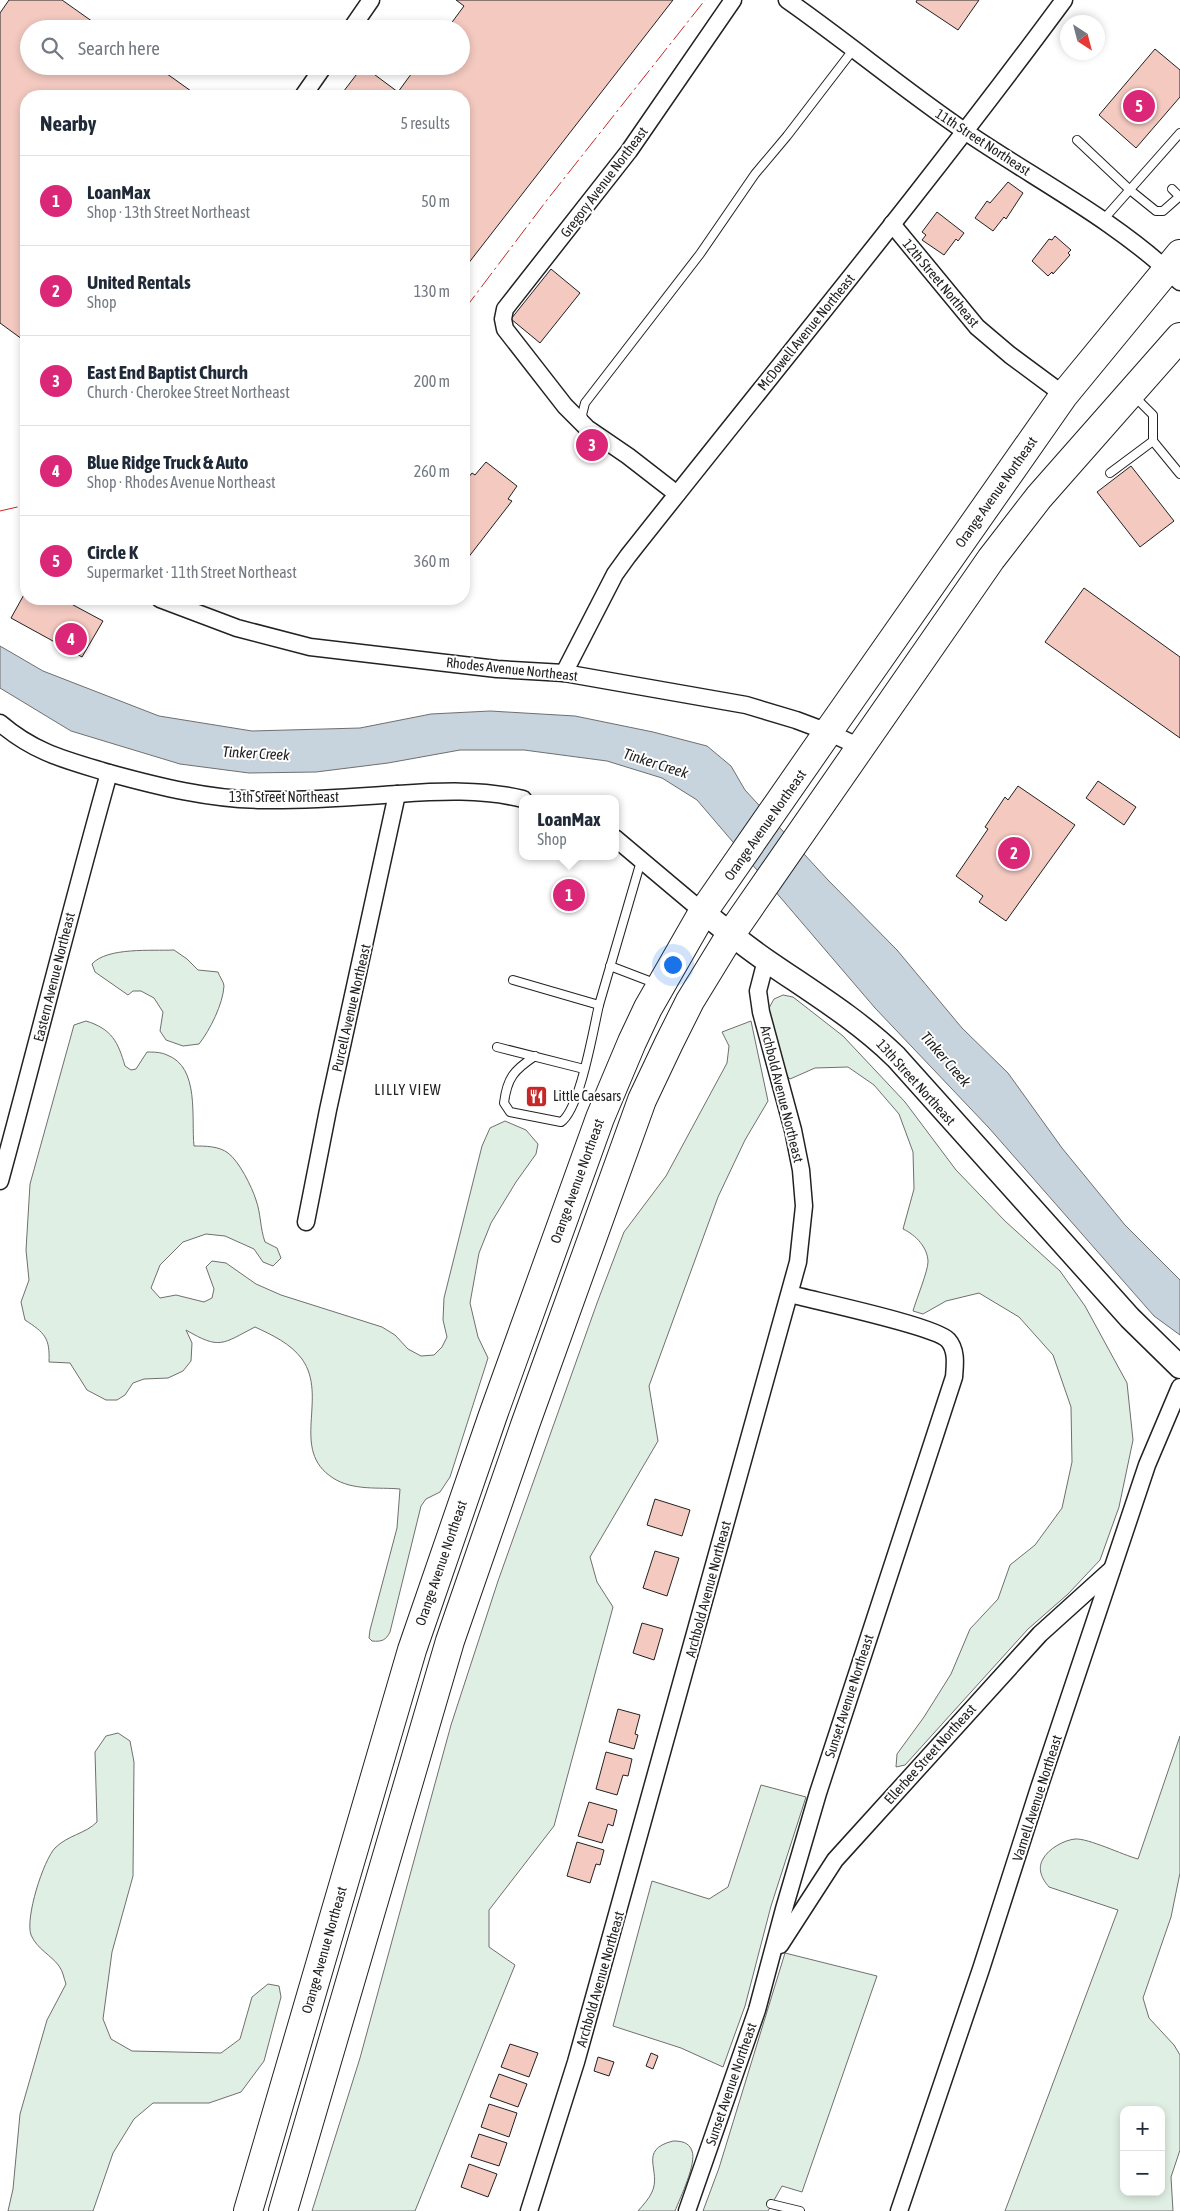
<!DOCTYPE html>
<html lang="en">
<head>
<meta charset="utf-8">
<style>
  body { margin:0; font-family:"Asap Condensed",sans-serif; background:#f6f6f7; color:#1f2937 }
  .controls { position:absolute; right:15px; bottom:15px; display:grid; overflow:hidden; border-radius:10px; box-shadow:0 2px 8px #0003 }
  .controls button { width:45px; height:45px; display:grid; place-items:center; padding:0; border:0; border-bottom:1px solid #e0e1e3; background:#fff; color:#1f2937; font:25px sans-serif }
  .compass { position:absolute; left:1060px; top:15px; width:45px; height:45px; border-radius:50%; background:#fff; box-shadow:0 2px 8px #0003; rotate:144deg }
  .you { position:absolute; left:672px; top:964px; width:18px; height:18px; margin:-12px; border:4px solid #fff; border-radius:50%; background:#1a73e8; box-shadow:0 0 0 8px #1a73e833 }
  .badge { display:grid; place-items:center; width:32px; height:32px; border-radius:50%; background:#db2777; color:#fff; font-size:16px; font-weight:700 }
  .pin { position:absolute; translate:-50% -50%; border:2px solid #fff; box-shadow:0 1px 5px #0006 }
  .popup { position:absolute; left:519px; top:795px; width:100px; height:65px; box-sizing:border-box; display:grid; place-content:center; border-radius:10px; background:#fff; filter:drop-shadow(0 1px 4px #0005); font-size:16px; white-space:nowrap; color:#747a83 }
  .popup b { font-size:19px; color:#1f2937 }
  .popup::after { content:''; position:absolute; left:50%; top:100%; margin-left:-10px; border:10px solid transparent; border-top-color:#fff }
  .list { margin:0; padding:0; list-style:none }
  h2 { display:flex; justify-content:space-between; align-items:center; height:65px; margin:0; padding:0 20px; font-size:21px }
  h2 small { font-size:16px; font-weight:400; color:#747a83 }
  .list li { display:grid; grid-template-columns:32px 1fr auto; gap:15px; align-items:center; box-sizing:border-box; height:90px; padding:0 20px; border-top:1px solid #e0e1e3 }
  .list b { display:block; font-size:19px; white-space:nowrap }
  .list p { margin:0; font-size:16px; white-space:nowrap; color:#747a83 }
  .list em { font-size:16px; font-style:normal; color:#747a83 }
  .icon { flex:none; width:28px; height:28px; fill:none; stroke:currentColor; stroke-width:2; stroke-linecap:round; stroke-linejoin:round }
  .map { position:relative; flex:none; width:1180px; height:2211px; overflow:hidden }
  .search { position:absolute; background:#fff; box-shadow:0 2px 8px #0003; left:20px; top:20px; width:450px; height:55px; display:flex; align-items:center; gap:12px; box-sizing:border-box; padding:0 18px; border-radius:28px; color:#747a83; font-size:19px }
  .panel { position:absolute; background:#fff; box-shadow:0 2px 8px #0003; left:20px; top:90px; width:450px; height:515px; border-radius:20px }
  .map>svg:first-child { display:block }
  .green { fill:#e0efe3; stroke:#6f6f6f; fill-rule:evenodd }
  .water { fill:#c7d3dd; stroke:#6f6f6f }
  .building { fill:#f3c9c0; stroke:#222 }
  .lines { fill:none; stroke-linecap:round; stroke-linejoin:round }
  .lane-casing { stroke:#222; stroke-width:10 }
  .street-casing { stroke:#222; stroke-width:19 }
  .secondary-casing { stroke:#222; stroke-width:25 }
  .highway-casing { stroke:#222; stroke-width:30 }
  .lane { stroke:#fff; stroke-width:8 }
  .street { stroke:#fff; stroke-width:16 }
  .secondary { stroke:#fff; stroke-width:22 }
  .highway { stroke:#fff; stroke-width:28 }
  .power { stroke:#c62828; stroke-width:1; stroke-dasharray:18 4 2.5 4; stroke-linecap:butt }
  .labels { text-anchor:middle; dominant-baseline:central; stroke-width:4; stroke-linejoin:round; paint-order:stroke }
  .street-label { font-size:14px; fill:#222; stroke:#fff }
  .poi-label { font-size:14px; fill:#222; stroke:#fff; text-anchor:start }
  .water-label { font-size:15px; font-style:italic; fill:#222; stroke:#fff }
  .neighbourhood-label { font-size:15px; letter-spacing:1px; fill:#222; stroke:#fff }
</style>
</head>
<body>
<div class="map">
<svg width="1180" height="2211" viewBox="0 0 1180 2211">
  <rect width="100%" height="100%" fill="#fff"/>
  <!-- green -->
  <g class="green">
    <path d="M174,950l13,9 11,11 20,2c1,4 6,10 6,14 -1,18 -14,44 -25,58l-16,2 -17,-6 -6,-9 3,-19 -9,-14 -13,-7h-8l-5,4 -33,-23 -3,-8c15,-17 60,-13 82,-14z"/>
    <path d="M783,995l10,2 50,39 62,66 51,68 49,51 55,50 25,35 42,77 6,57 -14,67 -19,53 -32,34 -40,35 -123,136 -9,2 1,-13 27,-37 27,-43 19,-45 28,-30 12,-34 25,-20 27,-37 10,-46 -1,-55 -18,-52 -34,-38 -40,-24 -33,8 -23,13 -10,-3c3,-11 15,-40 15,-49 0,-14 -12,-27 -25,-33l11,-40 -1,-37 -14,-38 -25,-29 -26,-18 -33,1 -25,11 -7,-7 -12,-48 -2,-16 5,-9z"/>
    <path d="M86,1021c26,8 32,21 39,45l6,4 5,-1 11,-17c6,0 14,0 20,3 33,12 24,63 27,91 11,0 25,0 34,7 11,8 24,34 28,47 5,14 4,28 9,42l12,6 4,10 -8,8 -10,-4 -9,-13 -29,-13 -19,-2 -23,8 -23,23 -9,23 9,10 16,-3 28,7 8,-4 2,-9 -8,-22 6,-6 14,2 30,21 25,11 101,32 13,8 13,14 13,7 13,-1 8,-8 5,-10 -4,-17 1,-22 38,-152 8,-18 15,-7 21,9 12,14 -2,10 -20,28 -25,41 -12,30 -9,50 8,34 10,21 -38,119 -10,15 -14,7 -5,7 -31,126c-4,8 -8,10 -18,9l-3,-3 1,-8 27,-102 3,-39c-21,-2 -47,2 -67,-11 -44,-28 -4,-81 -31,-119 -12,-16 -30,-24 -47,-32 -33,17 -35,23 -69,3l6,13 -1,18 -8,10 -15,7 -24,1 -11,4 -8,12 -8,5h-11l-19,-10 -17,-27 -21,-1c1,-24 -4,-29 -24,-42l-4,-18 8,-22 -3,-30 4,-66 44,-159z"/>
    <polygon points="751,1021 768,1101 745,1140 718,1197 649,1386 658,1441 590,1557 597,1582 613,1607 554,1826 489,1910 489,1947 515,1965 415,2211 312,2211 360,2058 451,1725 498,1581 597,1303 624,1232 666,1176 727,1063 729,1046 722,1032"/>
    <path d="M118,1733l12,8 4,21 -1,114 -21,76 -9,67 8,20 21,12 89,2 19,-14 12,-42 16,-13 11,2 2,11 -17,64 -23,31 -32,11h-56l-19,16 -21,34 -20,58h-85l5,-22 7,-75 27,-94 19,-36c-2,-5 -3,-13 -7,-18 -8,-11 -22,-17 -28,-31 -6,-17 12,-74 24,-87 13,-13 30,-14 42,-26l-2,-70 11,-16z"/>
    <path d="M1180,1736v137l-9,44 -28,81 6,20 25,27 6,10v95l-9,27 2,34h-168l113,-301 -69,-23c-7,-8 -12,-18 -6,-28 5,-10 21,-19 32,-20 13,-1 48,16 63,20zM1124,2110h37v82h-37z"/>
    <polygon points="761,1785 806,1797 771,1906 745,2006 723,2067 681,2048 613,2026 652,1881 709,1899 728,1887"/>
    <polygon points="785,1953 877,1976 802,2192 782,2186 768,2211 703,2211 719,2168"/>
    <path d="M673,2141c8,0 16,1 19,10 5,12 -12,47 -17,60h-37c5,-6 11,-12 14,-19 10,-21 -15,-42 21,-51z"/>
  </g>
  <!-- water -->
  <polygon class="water" points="0,646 43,671 159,716 252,731 360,728 431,714 490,711 575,716 653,732 707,746 731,766 745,790 828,880 897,950 962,1028 1008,1073 1062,1148 1125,1225 1180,1280 1180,1335 1154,1316 989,1128 875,1008 697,800 662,778 607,761 524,750 460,750 388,763 316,772 249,773 180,764 71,731 0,688"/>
  <!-- building -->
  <g class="building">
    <polygon points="9,0 62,0 103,29 29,29 29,66 156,66 198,96 26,96 26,342 0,323 0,13"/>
    <polygon points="456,0 673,0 464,269 464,96 340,96 363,66 398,92 417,66 461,66 461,29 447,29 464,6"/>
    <polygon points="917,0 979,0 958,30 916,2"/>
    <polygon points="1155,49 1180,70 1180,97 1136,148 1099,115"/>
    <polygon points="1008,182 1023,193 1006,219 1004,217 993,231 975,218 987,201 990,203"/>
    <polygon points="937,212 964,233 958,241 956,239 944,255 922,240 926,235 922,232"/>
    <polygon points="1055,236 1071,250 1068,253 1070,255 1053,274 1052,272 1048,276 1032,261 1049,239 1052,240"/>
    <polygon points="551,269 580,293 540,343 511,319"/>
    <polygon points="486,462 517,486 508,499 512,501 464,563 464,483 472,473 475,475"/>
    <polygon points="1131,466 1174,521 1140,547 1097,492"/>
    <polygon points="1084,588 1180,657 1180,738 1045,642"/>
    <polygon points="26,591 26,599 62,599 103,621 82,657 11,618"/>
    <polygon points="1098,781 1136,807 1124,825 1086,798"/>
    <polygon points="1018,786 1075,825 1006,921 979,902 983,896 956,876 988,829 985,827 1005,797 1008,800"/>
    <polygon points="655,1499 690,1510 682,1536 647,1525"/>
    <polygon points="655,1551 679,1558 667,1596 643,1588"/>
    <polygon points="642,1623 663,1629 654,1660 633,1653"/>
    <polygon points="618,1709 640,1715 635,1734 638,1735 634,1749 609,1742"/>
    <polygon points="606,1752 632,1759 628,1776 623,1775 617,1795 596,1789"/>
    <polygon points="589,1802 617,1810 613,1826 608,1824 602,1843 578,1836"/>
    <polygon points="577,1842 604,1850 600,1865 596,1864 590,1883 567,1876"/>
    <polygon points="510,2044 538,2053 529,2077 501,2067"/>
    <polygon points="651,2053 658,2056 653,2069 646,2066"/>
    <polygon points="598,2057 614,2062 609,2076 594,2071"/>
    <polygon points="499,2074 527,2084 518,2107 490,2097"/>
    <polygon points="489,2104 517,2113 509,2137 481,2127"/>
    <polygon points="479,2134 507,2143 499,2166 471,2157"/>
    <polygon points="469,2164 497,2174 488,2197 461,2187"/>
  </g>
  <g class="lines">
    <defs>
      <g id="lane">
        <polyline points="1077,140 1130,190 1156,211 1163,211 1180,196"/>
        <polyline points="1172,189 1179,196"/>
        <polyline points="1103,220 1180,133"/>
        <polyline points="1134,396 1153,415 1153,441 1180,474"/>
        <polyline points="585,422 582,415 585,403 700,254 755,174 787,136 853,50"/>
        <polyline points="1110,473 1153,441"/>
        <polyline points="610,966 657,984"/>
        <polyline points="513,980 599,1005 641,861"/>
        <polyline points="497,1047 584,1069"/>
        <path d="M535,1056c-21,14 -28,22 -31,47l6,9 51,10c19,-13 32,-91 38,-117"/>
        <polyline points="771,2204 800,2211"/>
      </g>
      <g id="street">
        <path d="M787,0c60,42 116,89 176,130 73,50 153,90 217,152"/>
        <polyline points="351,29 371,0"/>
        <polyline points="303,96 324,66"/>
        <polyline points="892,224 977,327 1010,355 1064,395"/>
        <polyline points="677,494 628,456 587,428 565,406 505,329 503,319 505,309 629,151 733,0"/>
        <polyline points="160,599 237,628 310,647 497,669 564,673 746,705 796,720 828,732 862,748"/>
        <path d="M564,673l51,-99 13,-18c146,-185 296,-366 436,-556"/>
        <path d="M0,723c35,30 66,37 109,50 51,14 100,26 153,27 45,1 91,-3 136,-6 42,-3 84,-5 125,5"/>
        <polyline points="615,838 703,912"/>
        <path d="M0,1181c37,-136 71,-273 109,-408"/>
        <polyline points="306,1222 328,1110 397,794"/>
        <polyline points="780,1945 835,1860 1040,1634 1112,1569"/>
        <polyline points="529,2211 576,2062 798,1262 804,1206 801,1170 793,1130 761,1012 758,991 766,960"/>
        <path d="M687,2211l70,-201 27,-101 34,-116 136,-416c1,-12 3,-27 -6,-37 -13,-14 -132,-39 -158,-46"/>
        <polyline points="899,2211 981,1969 1039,1788 1147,1465 1180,1387"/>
      </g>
      <path id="secondary" d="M703,912c21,17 42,34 64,49 45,31 90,58 129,96l234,261 50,49"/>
      <g id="highway">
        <polyline points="248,2211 412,1650 493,1415 600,1118 632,1042 648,1008 703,912 828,732 1064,395 1180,254"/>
        <polyline points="283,2211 450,1641 525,1425 642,1100 669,1043 690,1001 731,934 991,559 1039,497 1180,337"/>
      </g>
    </defs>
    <!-- lane casing -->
    <use href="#lane" class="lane-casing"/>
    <!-- street casing -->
    <use href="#street" class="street-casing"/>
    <!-- secondary casing -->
    <use href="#secondary" class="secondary-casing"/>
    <!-- highway casing -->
    <use href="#highway" class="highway-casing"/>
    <!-- lane -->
    <use href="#lane" class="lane"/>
    <!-- street -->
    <use href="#street" class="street"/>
    <!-- secondary -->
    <use href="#secondary" class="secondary"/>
    <!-- highway -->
    <use href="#highway" class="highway"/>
    <!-- power -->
    <g class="power">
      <polyline points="464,310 547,200 705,0"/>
      <polyline points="0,511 26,505"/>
      <polyline points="247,599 251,601 252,599"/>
    </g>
  </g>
  <!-- icons -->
  <defs>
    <symbol id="restaurant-square" viewBox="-11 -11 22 22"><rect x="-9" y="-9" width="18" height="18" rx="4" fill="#c62828" stroke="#fff"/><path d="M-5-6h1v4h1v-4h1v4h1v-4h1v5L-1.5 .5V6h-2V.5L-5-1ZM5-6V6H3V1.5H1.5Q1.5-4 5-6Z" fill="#fff"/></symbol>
  </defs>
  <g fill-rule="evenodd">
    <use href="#restaurant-square" x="524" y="1084" width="25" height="25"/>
  </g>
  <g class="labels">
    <!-- street labels -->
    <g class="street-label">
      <text transform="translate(983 142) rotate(33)">11th Street Northeast</text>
      <text transform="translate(604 182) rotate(-53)">Gregory Avenue Northeast</text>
      <text transform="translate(941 283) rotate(50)">12th Street Northeast</text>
      <text transform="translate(806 332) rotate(-51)">McDowell Avenue Northeast</text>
      <text transform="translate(996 492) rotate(-55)">Orange Avenue Northeast</text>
      <text transform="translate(512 669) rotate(6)">Rhodes Avenue Northeast</text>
      <text x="284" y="797">13th Street Northeast</text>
      <text transform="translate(765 825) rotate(-55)">Orange Avenue Northeast</text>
      <text transform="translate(54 977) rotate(-76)">Eastern Avenue Northeast</text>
      <text transform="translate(351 1008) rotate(-77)">Purcell Avenue Northeast</text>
      <text transform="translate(916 1082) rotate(48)">13th Street Northeast</text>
      <text transform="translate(782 1094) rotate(76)">Archbold Avenue Northeast</text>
      <text transform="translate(577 1181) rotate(-70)">Orange Avenue Northeast</text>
      <text transform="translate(441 1563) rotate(-71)">Orange Avenue Northeast</text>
      <text transform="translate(708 1589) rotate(-75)">Archbold Avenue Northeast</text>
      <text transform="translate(849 1696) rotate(-72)">Sunset Avenue Northeast</text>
      <text transform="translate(930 1754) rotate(-48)">Ellerbee Street Northeast</text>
      <text transform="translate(1037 1798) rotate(-72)">Varnell Avenue Northeast</text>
      <text transform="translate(324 1950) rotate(-74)">Orange Avenue Northeast</text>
      <text transform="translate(600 1979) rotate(-74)">Archbold Avenue Northeast</text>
      <text transform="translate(731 2084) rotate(-71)">Sunset Avenue Northeast</text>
    </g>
    <!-- poi labels -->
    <g class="poi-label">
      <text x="553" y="1096">Little Caesars</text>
    </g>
    <!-- water labels -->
    <g class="water-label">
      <text transform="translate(256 753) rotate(3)">Tinker Creek</text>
      <text transform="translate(656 763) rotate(18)">Tinker Creek</text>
      <text transform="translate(946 1059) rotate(49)">Tinker Creek</text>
    </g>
    <!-- neighbourhood labels -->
    <g class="neighbourhood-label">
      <text x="408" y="1089">LILLY VIEW</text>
    </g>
  </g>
</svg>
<div class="controls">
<button>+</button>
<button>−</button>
</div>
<svg class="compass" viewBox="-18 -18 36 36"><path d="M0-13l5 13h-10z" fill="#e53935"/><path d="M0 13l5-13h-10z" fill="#747a83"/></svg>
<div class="you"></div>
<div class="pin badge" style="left:569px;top:895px">1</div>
<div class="popup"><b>LoanMax</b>Shop</div>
<div class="pin badge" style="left:1014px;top:853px">2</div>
<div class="pin badge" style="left:592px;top:445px">3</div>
<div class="pin badge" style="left:71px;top:639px">4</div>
<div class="pin badge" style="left:1139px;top:106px">5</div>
<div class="search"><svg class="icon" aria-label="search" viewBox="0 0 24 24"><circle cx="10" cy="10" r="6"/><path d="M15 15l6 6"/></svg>Search here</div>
<section class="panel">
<h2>Nearby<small>5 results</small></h2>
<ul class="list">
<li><span class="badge">1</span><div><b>LoanMax</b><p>Shop · 13th Street Northeast</p></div><em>50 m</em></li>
<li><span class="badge">2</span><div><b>United Rentals</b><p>Shop</p></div><em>130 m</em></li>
<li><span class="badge">3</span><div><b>East End Baptist Church</b><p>Church · Cherokee Street Northeast</p></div><em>200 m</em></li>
<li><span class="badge">4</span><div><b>Blue Ridge Truck &amp; Auto</b><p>Shop · Rhodes Avenue Northeast</p></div><em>260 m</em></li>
<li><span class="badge">5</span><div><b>Circle K</b><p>Supermarket · 11th Street Northeast</p></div><em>360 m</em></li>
</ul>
</section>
</div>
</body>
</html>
